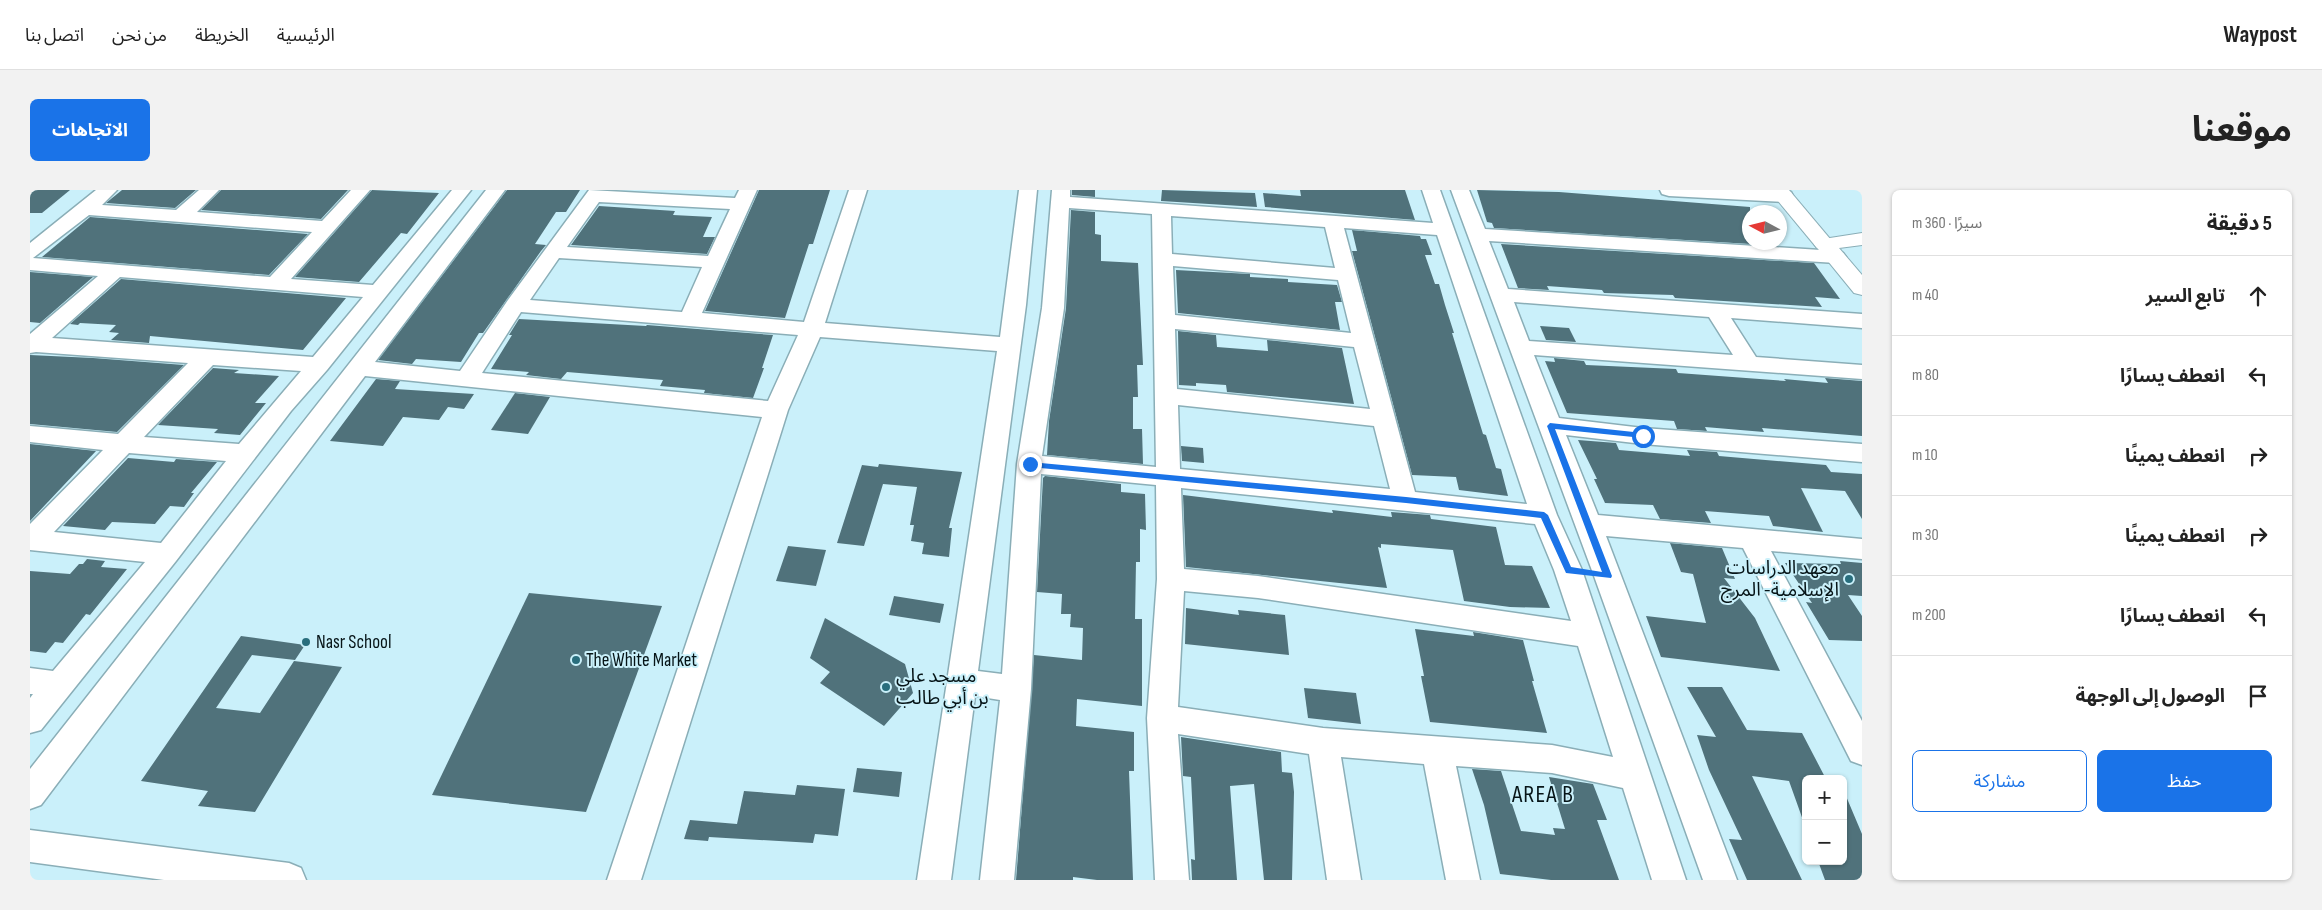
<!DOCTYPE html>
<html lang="ar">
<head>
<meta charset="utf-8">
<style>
  body { margin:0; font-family:"Sofia Sans Condensed","Noto Sans Arabic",sans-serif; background:#f2f2f2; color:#222; direction:rtl }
  .controls { position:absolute; right:15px; bottom:15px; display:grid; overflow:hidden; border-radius:8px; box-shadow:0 1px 4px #0004 }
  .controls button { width:45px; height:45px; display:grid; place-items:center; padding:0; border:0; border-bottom:1px solid #e0e0e0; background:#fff; color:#222; font:25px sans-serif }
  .compass { position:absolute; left:1712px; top:15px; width:45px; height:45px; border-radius:50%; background:#fff; box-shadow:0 1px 4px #0004; rotate:277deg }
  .stop { position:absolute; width:15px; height:15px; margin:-11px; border:4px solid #1a73e8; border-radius:50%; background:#fff }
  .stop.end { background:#1a73e8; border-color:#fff; box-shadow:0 1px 5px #0008 }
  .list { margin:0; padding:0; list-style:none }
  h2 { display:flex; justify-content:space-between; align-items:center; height:65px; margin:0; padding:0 20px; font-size:21px }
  h2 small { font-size:16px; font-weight:400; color:#767676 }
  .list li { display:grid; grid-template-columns:32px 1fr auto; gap:15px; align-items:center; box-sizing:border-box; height:80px; padding:0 20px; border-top:1px solid #e0e0e0 }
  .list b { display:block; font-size:19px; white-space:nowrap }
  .list em { font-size:16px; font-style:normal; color:#767676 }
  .actions { display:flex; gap:10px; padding:15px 20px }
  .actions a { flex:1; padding:11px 0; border:1px solid #1a73e8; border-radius:8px; text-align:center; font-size:18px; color:#1a73e8 }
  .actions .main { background:#1a73e8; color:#fff }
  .icon { flex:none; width:28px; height:28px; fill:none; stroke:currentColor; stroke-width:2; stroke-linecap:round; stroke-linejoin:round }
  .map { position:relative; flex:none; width:1832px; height:690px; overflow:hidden; direction:ltr; border-radius:8px }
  header { display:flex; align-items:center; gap:30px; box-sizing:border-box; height:70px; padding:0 25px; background:#fff; border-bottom:1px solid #e0e0e0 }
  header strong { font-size:24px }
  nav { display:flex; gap:28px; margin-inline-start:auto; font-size:18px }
  .intro { display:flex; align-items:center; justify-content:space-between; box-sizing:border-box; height:120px; padding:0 30px }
  h1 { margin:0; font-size:35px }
  .button { padding:12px 22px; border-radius:8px; background:#1a73e8; color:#fff; font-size:18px; font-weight:700 }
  main { display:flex; gap:30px; padding:0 30px }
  aside { flex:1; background:#fff; border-radius:8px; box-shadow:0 1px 4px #0004 }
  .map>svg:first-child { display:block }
  .building { fill:#50727b }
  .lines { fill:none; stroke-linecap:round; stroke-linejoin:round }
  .minor-casing { stroke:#8aaeb7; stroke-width:3 }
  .major-casing { stroke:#8aaeb7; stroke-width:2 }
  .highway-casing { stroke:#8aaeb7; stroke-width:2 }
  .minor { fill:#fff; fill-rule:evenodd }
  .major { fill:#fff; fill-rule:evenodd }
  .highway { fill:#fff; fill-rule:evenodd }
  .route { fill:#1a73e8 }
  .poi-dot { fill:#296e7d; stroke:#caf0fa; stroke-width:2 }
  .labels { text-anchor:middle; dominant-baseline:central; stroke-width:4; stroke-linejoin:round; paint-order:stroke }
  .poi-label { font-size:19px; fill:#061417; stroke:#caf0fa; text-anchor:start }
  .near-neighbourhood-label { font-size:24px; letter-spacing:1px; fill:#061417; stroke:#caf0fa }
</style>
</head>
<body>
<header>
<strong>Waypost</strong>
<nav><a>الرئيسية</a><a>الخريطة</a><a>من نحن</a><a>اتصل بنا</a></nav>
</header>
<div class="intro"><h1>موقعنا</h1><a class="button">الاتجاهات</a></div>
<main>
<aside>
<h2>5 دقيقة<small>سيرًا · 360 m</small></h2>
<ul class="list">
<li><svg class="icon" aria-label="ahead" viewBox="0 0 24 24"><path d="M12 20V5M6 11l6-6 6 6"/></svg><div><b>تابع السير</b></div><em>40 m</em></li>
<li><svg class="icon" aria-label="left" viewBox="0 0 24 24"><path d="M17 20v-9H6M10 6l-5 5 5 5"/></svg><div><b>انعطف يسارًا</b></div><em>80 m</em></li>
<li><svg class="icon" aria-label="right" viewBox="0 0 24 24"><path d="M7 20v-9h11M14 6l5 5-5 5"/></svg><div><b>انعطف يمينًا</b></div><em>10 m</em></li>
<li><svg class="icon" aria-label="right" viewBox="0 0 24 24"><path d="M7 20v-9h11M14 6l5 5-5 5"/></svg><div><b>انعطف يمينًا</b></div><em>30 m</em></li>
<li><svg class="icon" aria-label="left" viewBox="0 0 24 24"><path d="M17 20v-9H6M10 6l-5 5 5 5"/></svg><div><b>انعطف يسارًا</b></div><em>200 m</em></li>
<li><svg class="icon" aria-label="arrive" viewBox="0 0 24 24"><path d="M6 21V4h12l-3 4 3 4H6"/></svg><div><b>الوصول إلى الوجهة</b></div></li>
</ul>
<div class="actions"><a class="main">حفظ</a><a>مشاركة</a></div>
</aside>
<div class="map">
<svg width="1832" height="690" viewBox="0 0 1832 690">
  <rect width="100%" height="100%" fill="#caf0fa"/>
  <!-- building -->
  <g class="building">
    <polygon points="0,0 40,0 12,23 0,23"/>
    <polygon points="92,0 166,0 145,18 76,13"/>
    <polygon points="191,0 318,0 291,29 171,20"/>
    <polygon points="342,0 409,3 377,44 371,43 329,92 265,87"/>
    <polygon points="477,0 550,0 536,22 526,22 505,54 516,55 511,61 453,143 449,143 431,172 386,169 382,174 348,170"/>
    <polygon points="729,0 800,0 783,54 779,54 755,128 675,121"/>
    <polygon points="1042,0 1065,0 1065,7 1042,5"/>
    <polygon points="1132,0 1225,3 1227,17 1131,11"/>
    <polygon points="1270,0 1375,0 1385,30 1235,17 1233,3 1271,6"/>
    <polygon points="1447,0 1529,2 1720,17 1720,54 1464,38 1462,33 1457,32"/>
    <polygon points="569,16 645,21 643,25 682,27 673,47 685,47 677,64 541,55"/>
    <polygon points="1041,20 1065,22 1065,44 1071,45 1071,71 1108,73 1113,175 1107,175 1108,207 1103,207 1103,239 1112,239 1113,274 1017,265 1019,231 1036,118"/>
    <polygon points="60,27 278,44 239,85 12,67"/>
    <polygon points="1322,40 1390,46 1391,49 1396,49 1402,65 1395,65 1405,94 1409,94 1415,115 1424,143 1422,143 1453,244 1456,245 1466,278 1471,279 1478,306 1429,300 1426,287 1382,285 1322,61 1327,61"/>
    <polygon points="1471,54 1784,73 1810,109 1785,107 1792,117 1645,108 1643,105 1574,103 1572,100 1517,96 1519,100 1488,98"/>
    <polygon points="1146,80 1220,84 1220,87 1258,89 1258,92 1307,95 1312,112 1305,112 1310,140 1148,123"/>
    <polygon points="0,82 63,87 10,133 0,132"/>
    <polygon points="91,89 316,108 273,160 120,146 119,153 81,150 89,143 79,142 86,135 50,133 48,135 40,134"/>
    <polygon points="489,129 616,136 617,135 743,145 732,178 734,178 723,208 674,203 675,200 630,196 633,190 537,182 531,189 496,185 499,182 461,179 482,145 479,145"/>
    <polygon points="1510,136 1539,138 1546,152 1516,150"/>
    <polygon points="1148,141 1186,145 1187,157 1238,161 1237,150 1312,158 1324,214 1197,202 1196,195 1166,193 1166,196 1149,195"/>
    <polygon points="0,165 63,168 154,175 87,242 0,234"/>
    <polygon points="1524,168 1554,171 1556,175 1646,179 1648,183 1756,191 1754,189 1798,193 1795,188 1832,191 1832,246 1732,238 1734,242 1675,237 1677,241 1647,239 1644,231 1537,223 1515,171 1525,172"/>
    <polygon points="183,178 209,180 204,183 249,186 225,213 236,213 210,245 184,243 188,239 128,235"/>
    <polygon points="346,189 370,191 365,199 444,204 434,219 418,217 409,230 373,227 353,256 300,251"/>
    <polygon points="485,203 520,207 498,244 461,240"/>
    <polygon points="1548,250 1586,253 1589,260 1660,266 1657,260 1687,262 1689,266 1796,275 1801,282 1832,284 1832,329 1815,301 1771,298 1793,342 1743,336 1739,326 1675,321 1681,333 1630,329 1623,315 1575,313 1564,289 1567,289"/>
    <polygon points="0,254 66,261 0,331"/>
    <polygon points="1151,256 1173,258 1174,273 1152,271"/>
    <polygon points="98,268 144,272 146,269 187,272 161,303 164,303 154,317 140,316 125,334 82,332 75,340 33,336"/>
    <polygon points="849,274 932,282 919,338 922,338 919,367 892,364 894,353 881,351 884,335 880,335 887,297 853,294 834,356 807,353 832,275 848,277"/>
    <polygon points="1015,286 1091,294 1091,302 1115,304 1116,340 1110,339 1110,372 1106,372 1105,429 1112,429 1112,516 1047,509 1046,536 1104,542 1104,581 1099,581 1103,690 1067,690 1043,687 1043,690 986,690 1004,465 1052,470 1053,438 1040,437 1041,424 1031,424 1032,404 1007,402 1013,288"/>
    <polygon points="1153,305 1303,323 1302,320 1362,327 1361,322 1400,325 1401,329 1466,337 1475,375 1502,376 1520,418 1480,417 1434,411 1423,360 1351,354 1351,358 1348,357 1357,398 1156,377"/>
    <polygon points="1640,353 1692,358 1705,389 1694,388 1725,428 1750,481 1631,467 1616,426 1676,433 1663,384 1651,382"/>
    <polygon points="758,356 796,360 786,396 746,391"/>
    <polygon points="57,369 75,371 71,377 97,379 60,425 56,424 33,453 25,452 16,463 0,461 0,381 40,384 49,374 53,374"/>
    <polygon points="1810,371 1832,373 1832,406 1818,405 1832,426 1832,451 1799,450 1776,412 1782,413 1755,373 1811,374"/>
    <polygon points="499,403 632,416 556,622 402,605"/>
    <polygon points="864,406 914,414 910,433 859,425"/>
    <polygon points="1156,418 1209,425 1208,420 1255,425 1259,465 1155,454"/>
    <polygon points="795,428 875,474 883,503 854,536 790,493 800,482 780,468"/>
    <polygon points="1385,439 1444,446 1443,442 1493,450 1504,491 1502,491 1517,543 1400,532 1391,486 1394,486"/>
    <polygon points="211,446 275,455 265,470 222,465 186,518 230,523 264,471 312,477 225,622 168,616 178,601 111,591"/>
    <polygon points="1657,497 1692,497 1717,540 1772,543 1796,589 1776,589 1776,633 1774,633 1759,591 1722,586 1772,690 1717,690 1699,649 1712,650 1679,580 1667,545 1686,547"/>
    <polygon points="1274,498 1326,503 1331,534 1278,528"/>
    <polygon points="1151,547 1251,562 1252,582 1262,583 1264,602 1262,690 1234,690 1224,594 1200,596 1207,690 1162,690 1161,669 1165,670 1161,587 1153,586"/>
    <polygon points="827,578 872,582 869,607 823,602"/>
    <polygon points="1442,579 1471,581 1491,641 1525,645 1523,638 1535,639 1519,587 1563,594 1577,630 1567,630 1589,690 1521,690 1470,684 1454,615"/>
    <polygon points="767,595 815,599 808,646 785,644 783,653 679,647 678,651 654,649 660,630 707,634 714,601 765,605"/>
    <polygon points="1813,599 1832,644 1832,690 1795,690 1788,671 1813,671"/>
  </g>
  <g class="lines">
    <defs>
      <g id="minor">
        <path d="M66,0h21l-15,15 74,5 23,-20h20l-22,22 125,9 29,-31h19l-79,89 82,6 79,-95h19l-144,180 -36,41 -115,150 -135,169 -11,3v-35l3,-4h-3v-26l23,3 92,-109 -115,-12v-26l73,-74 -73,-8v-16l88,8 70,-71 -152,-11 -6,1v-19l68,-58 -68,-6v-27zM59,25l223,17 -42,45 -237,-19zM90,87l243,20 -50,60 -261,-19zM183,175l88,6 -62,73 -95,-7zM99,263l97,8 -65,82 -107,-11z"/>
        <path d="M456,0h19l-130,172 85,9 48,-71 81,-110 146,8 4,-8h18l-55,123 102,9 45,-132h18l-42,133 175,14 19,-147h18l-11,115 -48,366 24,3 15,-210 25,-156 10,-118h18v7l363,26 -11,-33h18l117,325 25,55 104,310h-34l-29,-92 -71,-15 -96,-7 24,114h-34l-22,-116 -83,-7 20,123h-34l-18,-126 -131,-20 11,146h-34l-8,-162 10,-139 -1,-94 -115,-11 -10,215 -17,191h-34l20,-180 -25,-4 -24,184h-34l80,-529 -177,-14 -32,73 -147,470h-34l155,-463 -397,-41 -324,429 -11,4v-40zM569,12l131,7 -22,47 -141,-9zM1039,18l83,6 4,253 -114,-11 22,-148zM1141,26l154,11 10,41 -163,-14zM1314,38l93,7 90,269 -112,-12zM529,68l143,9 -20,45 -152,-12zM1143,76l165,14 13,53 -176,-18zM491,122l277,23 -30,66 -286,-28zM1145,139l179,18 16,62 -193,-20zM1148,215l196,21 16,63 -210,-20zM1151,298l354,36 19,46 17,51 -313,-45 -74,-7zM1154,401l74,7 320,48 35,111 -61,-12 -229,-17 -145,-21z"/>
        <path d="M1421,0h18l16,39 351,22 7,2 3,4 -3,4 -7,2 -347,-22 19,48 354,25v14l-131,-10 25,39 106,8v14l-328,-24 25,63 84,10 219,16v18l-219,-18 -77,-9 32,80 264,24v20l-91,-8 91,170v44l-11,-4 -108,-213 -137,-12 131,344h-34l-109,-304zM1484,112l195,15 24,38 -204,-14z"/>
        <polygon points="1630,0 1747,0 1761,2 1763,6 1761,10 1754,12 1639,6 1632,4"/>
        <polygon points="0,640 259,673 271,678 276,690 134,690 0,672"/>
      </g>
      <polygon id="major" points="1739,0 1759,0 1801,50 1804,54 1801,58 1794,60 1787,58"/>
      <polygon id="highway" points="1832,43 1832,55 1809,58 1832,85 1832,105 1824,103 1784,54 1787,50"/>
    </defs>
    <!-- minor casing -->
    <use href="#minor" class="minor-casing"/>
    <!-- major casing -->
    <use href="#major" class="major-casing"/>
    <!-- highway casing -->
    <use href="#highway" class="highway-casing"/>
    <!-- minor -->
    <use href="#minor" class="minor"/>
    <!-- major -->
    <use href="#major" class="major"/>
    <!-- highway -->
    <use href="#highway" class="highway"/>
  </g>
  <!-- route -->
  <polygon class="route" points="1520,233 1613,243 1617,246 1613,248 1525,239 1582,386 1581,388 1536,383 1511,328 1376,313 1000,277 996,274 1000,272 1376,307 1514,322 1518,325 1541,377 1572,382 1517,236"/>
  <!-- markers -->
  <g class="poi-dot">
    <circle cx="1819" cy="389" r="5"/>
    <circle cx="276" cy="452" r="5"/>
    <circle cx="546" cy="470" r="5"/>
    <circle cx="856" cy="497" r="5"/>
  </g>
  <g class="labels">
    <!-- poi labels -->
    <g class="poi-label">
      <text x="1809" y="378" text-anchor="end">معهد الدراسات<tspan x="1809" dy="22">الإسلامية- المرج</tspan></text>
      <text x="286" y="452">Nasr School</text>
      <text x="556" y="470">The White Market</text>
      <text x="866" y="486">مسجد علي<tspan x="866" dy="22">بن أبي طالب</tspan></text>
    </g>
    <!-- near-neighbourhood labels -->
    <g class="near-neighbourhood-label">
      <text x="1513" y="604">AREA B</text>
    </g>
  </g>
</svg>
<div class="controls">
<button>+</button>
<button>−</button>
</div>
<svg class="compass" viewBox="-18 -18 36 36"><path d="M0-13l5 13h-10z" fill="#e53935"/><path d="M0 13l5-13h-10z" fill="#767676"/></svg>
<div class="stop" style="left:1613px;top:246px"></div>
<div class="stop end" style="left:1000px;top:274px"></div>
</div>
</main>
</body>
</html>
